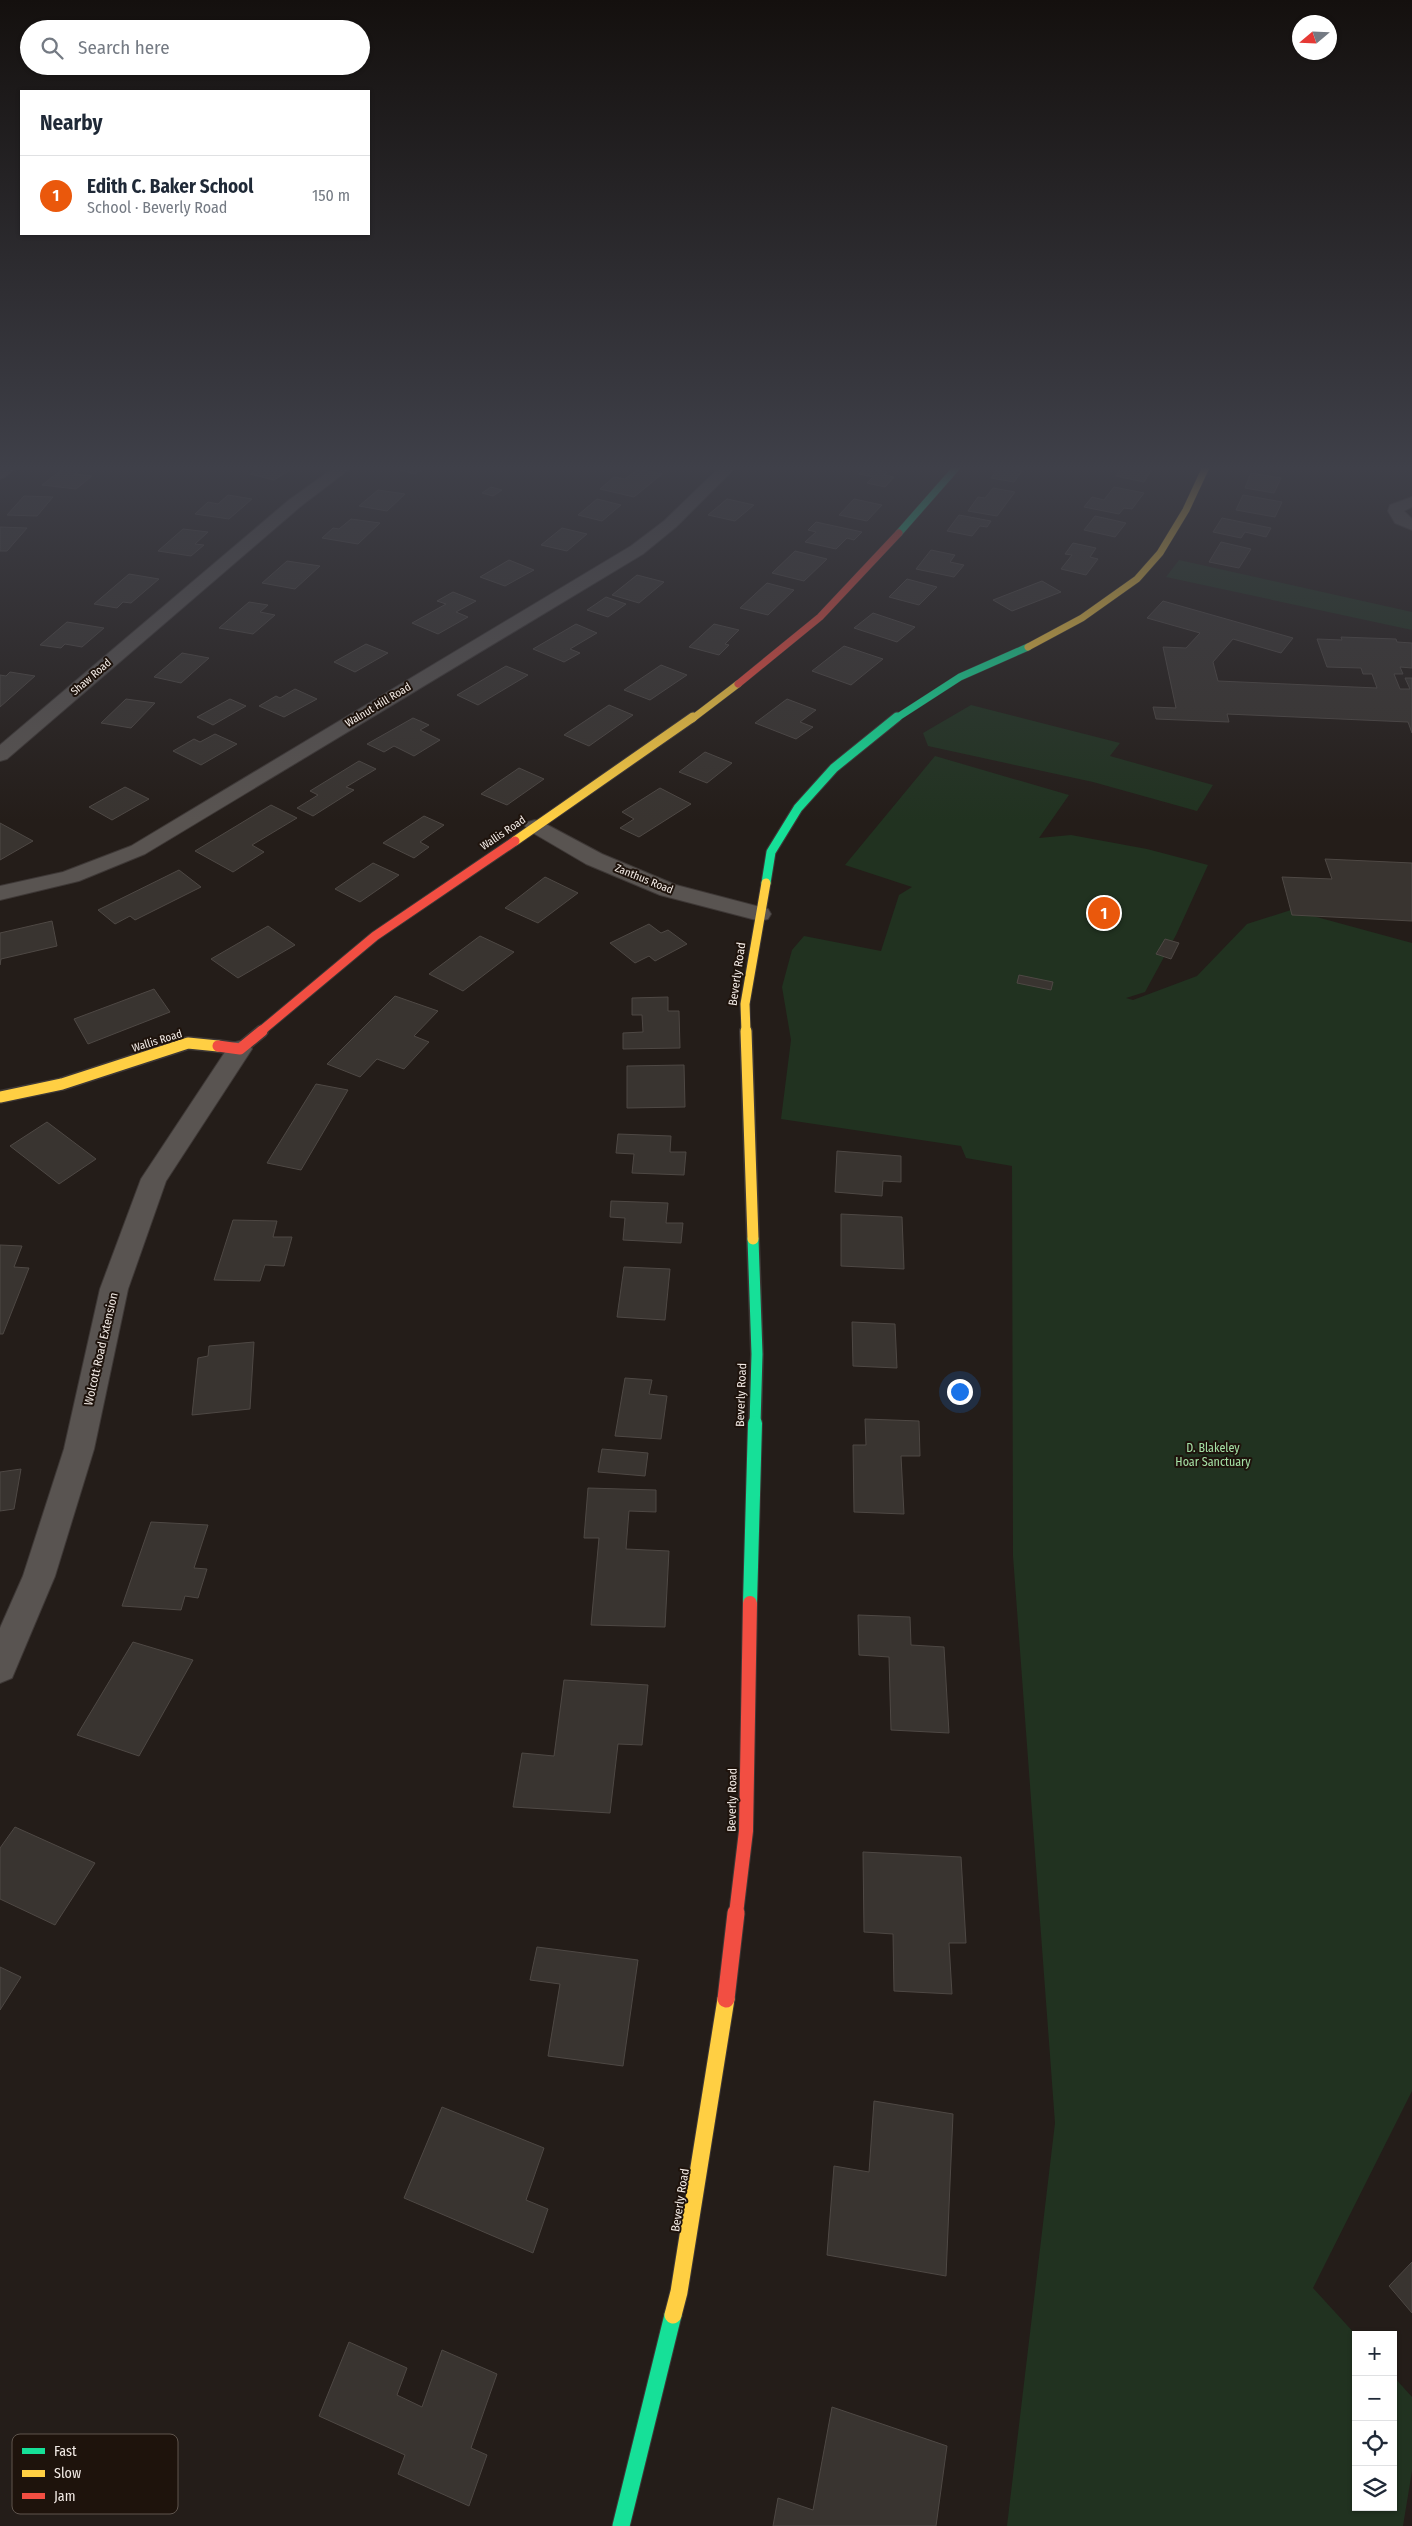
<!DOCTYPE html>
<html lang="en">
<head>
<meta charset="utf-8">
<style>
  body { margin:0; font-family:"Fira Sans Condensed",sans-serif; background:#f2f2f3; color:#1f2937 }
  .controls { position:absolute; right:15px; bottom:15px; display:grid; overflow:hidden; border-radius:0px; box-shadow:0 1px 4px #0004 }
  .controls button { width:45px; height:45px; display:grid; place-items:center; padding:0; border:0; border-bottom:1px solid #e0e1e3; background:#fff; color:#1f2937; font:25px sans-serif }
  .compass { position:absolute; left:1292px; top:15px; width:45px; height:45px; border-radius:50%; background:#fff; box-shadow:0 1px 4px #0004; rotate:251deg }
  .you { position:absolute; left:959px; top:1391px; width:18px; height:18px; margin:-12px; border:4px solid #fff; border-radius:50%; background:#1a73e8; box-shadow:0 0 0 8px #1a73e833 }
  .badge { display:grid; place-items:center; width:32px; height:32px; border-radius:50%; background:#ea580c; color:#fff; font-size:16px; font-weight:700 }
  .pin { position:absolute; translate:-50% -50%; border:2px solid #fff; box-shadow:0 1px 5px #0006 }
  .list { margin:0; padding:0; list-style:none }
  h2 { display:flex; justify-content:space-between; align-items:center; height:65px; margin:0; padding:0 20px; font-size:21px }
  h2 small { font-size:16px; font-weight:400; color:#747a83 }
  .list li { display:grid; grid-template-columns:32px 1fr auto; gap:15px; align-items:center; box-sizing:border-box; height:80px; padding:0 20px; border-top:1px solid #e0e1e3 }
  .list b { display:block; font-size:19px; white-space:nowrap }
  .list p { margin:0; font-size:16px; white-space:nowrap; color:#747a83 }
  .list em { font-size:16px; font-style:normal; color:#747a83 }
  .icon { flex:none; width:28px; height:28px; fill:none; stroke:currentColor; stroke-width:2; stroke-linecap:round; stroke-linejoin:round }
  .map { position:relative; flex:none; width:1412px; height:2526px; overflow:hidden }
  .search { position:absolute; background:#fff; box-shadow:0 1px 4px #0004; left:20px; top:20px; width:350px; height:55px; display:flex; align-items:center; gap:12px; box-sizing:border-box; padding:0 18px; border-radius:28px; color:#747a83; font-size:19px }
  .panel { position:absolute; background:#fff; box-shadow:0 1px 4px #0004; left:20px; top:90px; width:350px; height:145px; border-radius:0px }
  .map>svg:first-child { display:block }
  .green { fill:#213220 }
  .building { fill:#393430; stroke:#4e4844 }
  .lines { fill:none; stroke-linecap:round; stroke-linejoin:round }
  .street-casing { stroke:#3e3836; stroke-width:2 }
  .fast-far4-casing { stroke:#3e3836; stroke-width:8 }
  .fast-far3-casing { stroke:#3e3836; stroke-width:11 }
  .fast-far2-casing { stroke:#3e3836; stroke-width:14 }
  .fast-far1-casing { stroke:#3e3836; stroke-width:16 }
  .fast-casing { stroke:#3e3836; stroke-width:19 }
  .slow-far3-casing { stroke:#3e3836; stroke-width:8 }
  .slow-far2-casing { stroke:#3e3836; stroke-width:11 }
  .slow-far1-casing { stroke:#3e3836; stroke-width:14 }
  .slow-casing { stroke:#3e3836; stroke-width:19 }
  .jam-far4-casing { stroke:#3e3836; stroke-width:8 }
  .jam-far3-casing { stroke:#3e3836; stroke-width:11 }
  .jam-far2-casing { stroke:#3e3836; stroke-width:14 }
  .jam-far1-casing { stroke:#3e3836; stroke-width:16 }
  .jam-casing { stroke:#3e3836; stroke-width:19 }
  .street { fill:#595451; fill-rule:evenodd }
  .fast-far4 { stroke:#16e098; stroke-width:7 }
  .fast-far3 { stroke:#16e098; stroke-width:9 }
  .fast-far2 { stroke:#16e098; stroke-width:11 }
  .fast-far1 { stroke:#16e098; stroke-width:14 }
  .fast { stroke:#16e098; stroke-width:17 }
  .slow-far3 { stroke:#ffcf43; stroke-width:7 }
  .slow-far2 { stroke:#ffcf43; stroke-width:9 }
  .slow-far1 { stroke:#ffcf43; stroke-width:11 }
  .slow { stroke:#ffcf43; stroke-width:17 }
  .jam-far4 { stroke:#f24e42; stroke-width:7 }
  .jam-far3 { stroke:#f24e42; stroke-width:9 }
  .jam-far2 { stroke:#f24e42; stroke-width:11 }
  .jam-far1 { stroke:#f24e42; stroke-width:14 }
  .jam { stroke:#f24e42; stroke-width:17 }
  .labels { text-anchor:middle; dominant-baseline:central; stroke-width:4; stroke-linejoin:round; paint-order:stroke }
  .far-street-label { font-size:11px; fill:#f3ebe6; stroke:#1e130c }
  .street-label { font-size:12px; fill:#f3ebe6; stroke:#1e130c }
  .park-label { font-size:12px; fill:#a5e0a5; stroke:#1e130c }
  .key { fill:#1e130c; stroke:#5e544d; stroke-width:1 }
  .key-label { font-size:14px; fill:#f3ebe6 }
</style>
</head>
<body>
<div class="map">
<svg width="1412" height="2526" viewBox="0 0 1412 2526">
  <rect width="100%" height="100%" fill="#241d19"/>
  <!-- green -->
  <g class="green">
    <polygon points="1179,560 1412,612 1412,630 1166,577"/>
    <polygon points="971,705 1120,743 1110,756 1213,785 1197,811 1093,782 928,746 923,733"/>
    <polygon points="935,756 1069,795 1039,838 1071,835 1147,849 1208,865 1176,935 1145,992 1126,998 1133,1000 1197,976 1247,924 1291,910 1412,943 1412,2091 1313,2288 1356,2335 1356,2507 1393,2507 1393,2376 1412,2397 1412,2471 1403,2526 1007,2526 1055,2123 1013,1556 1012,1166 966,1158 961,1146 781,1119 791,1040 782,987 792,950 804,936 881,951 899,895 912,887 845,865"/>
  </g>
  <!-- building -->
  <g class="building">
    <polygon points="65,467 83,467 75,474 92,476 76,489 42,485"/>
    <polygon points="261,467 295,467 274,480 250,474"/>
    <polygon points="395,467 426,467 415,474 393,468"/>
    <polygon points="866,467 887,472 884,475 894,477 885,487 867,483 873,477 859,474"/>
    <polygon points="999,467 1004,467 1022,471 1014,482 991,478"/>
    <polygon points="1122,467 1142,467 1152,469 1144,482 1116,476"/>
    <polygon points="638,469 662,474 634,497 600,489 614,477 625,479"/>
    <polygon points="1251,473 1281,478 1274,493 1245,488"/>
    <polygon points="491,487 502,490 493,496 482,493"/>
    <polygon points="1114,487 1144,493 1132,509 1124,508 1119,514 1084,507 1092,497 1104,500"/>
    <polygon points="993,488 1015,492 997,516 968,511 978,497 985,498"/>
    <polygon points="378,490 405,494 387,511 359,506"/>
    <polygon points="228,495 252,499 229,519 195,514 208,502 218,504"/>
    <polygon points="1243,495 1282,502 1275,517 1236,510"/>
    <polygon points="24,496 53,497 37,516 7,515"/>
    <polygon points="597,499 621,505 602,521 578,515"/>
    <polygon points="727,499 754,505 735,521 708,515"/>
    <polygon points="854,499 882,505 867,521 839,515"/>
    <polygon points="959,515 991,521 987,527 980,526 972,536 947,531"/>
    <polygon points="1095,516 1126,523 1115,537 1084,530"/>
    <polygon points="1222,518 1271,528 1266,537 1245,532 1241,538 1213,532"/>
    <polygon points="351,519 380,523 358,544 322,538 333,528 339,529"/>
    <polygon points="816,522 862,532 854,540 847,538 836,549 805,542 816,532 808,530"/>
    <polygon points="0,527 27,528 7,551 0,551"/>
    <polygon points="562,528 587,534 567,551 541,545"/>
    <polygon points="183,529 208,532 195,544 204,545 191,556 158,551"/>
    <polygon points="1221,542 1251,549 1239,568 1209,562"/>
    <polygon points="1073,543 1096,548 1090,557 1098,559 1086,575 1061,569 1072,555 1065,554"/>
    <polygon points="931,550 955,555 950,562 964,565 954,577 916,569"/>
    <polygon points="795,551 827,559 804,581 772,573"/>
    <polygon points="509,560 534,570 505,586 480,577"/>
    <polygon points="287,561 320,566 295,589 262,583"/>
    <polygon points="129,574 159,579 131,603 123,602 117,608 94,604"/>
    <polygon points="637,575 664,582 639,603 612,595"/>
    <polygon points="907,579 937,587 919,605 889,597"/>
    <polygon points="1042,581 1061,592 1012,611 993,600"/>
    <polygon points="767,583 794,590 768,615 740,608"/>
    <polygon points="453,592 476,601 456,612 468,617 438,634 412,623 446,604 437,601"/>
    <polygon points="606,597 626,604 608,617 587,610"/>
    <polygon points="1163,601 1293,638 1281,653 1233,639 1213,662 1218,681 1377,688 1372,674 1363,674 1361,668 1327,667 1317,639 1342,640 1341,637 1396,639 1397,642 1412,643 1412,668 1400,667 1403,674 1394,674 1400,689 1410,689 1405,678 1412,678 1412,733 1408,722 1227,714 1229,722 1156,719 1153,707 1176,708 1163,647 1186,648 1200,633 1147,618"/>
    <polygon points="249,602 268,605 260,612 275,615 253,634 219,628"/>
    <polygon points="873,613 915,627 897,642 854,628"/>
    <polygon points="67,622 104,628 82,647 65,644 61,648 40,645"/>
    <polygon points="576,624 597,633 570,649 580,653 564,662 533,649"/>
    <polygon points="714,624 739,630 725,644 729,645 719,655 689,647"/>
    <polygon points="366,644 388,653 355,672 334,662"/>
    <polygon points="844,646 883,659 851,685 812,671"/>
    <polygon points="182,653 209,658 181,683 154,677"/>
    <polygon points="661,665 687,675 650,700 624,690"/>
    <polygon points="506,666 528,675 478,705 457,695"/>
    <polygon points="10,672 35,676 0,707 0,675 6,676"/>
    <polygon points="295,689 317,699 284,717 259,706 276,696 280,698"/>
    <polygon points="126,699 155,703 131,728 101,723"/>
    <polygon points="230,699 246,706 213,725 197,717"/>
    <polygon points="787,699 816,710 800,722 813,727 796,739 755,723"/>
    <polygon points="609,705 633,715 589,746 564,735"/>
    <polygon points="413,718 429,725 420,730 440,740 414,756 394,746 384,752 367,744"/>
    <polygon points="215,734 237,744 201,765 173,751 194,739 200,742"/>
    <polygon points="705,752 732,763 707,783 679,772"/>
    <polygon points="359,761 376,769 346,787 354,790 313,816 297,808 318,795 310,791"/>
    <polygon points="519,768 544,779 507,805 481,794"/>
    <polygon points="125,787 149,799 112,820 89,807"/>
    <polygon points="660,788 691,804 639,837 620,828 634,819 622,812"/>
    <polygon points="271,805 297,818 252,845 264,852 233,872 195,851"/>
    <polygon points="424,816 444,825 420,842 429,847 414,858 383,843"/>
    <polygon points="0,823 33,841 0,860"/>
    <polygon points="1325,859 1412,863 1412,921 1292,915 1282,877 1332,879"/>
    <polygon points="373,863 399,875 360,902 335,889"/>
    <polygon points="179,870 201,887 135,920 130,916 115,924 98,910"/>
    <polygon points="545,877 578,893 538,923 505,908"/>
    <polygon points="52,921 57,946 1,959 0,965 0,933"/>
    <polygon points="649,924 661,933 668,930 687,944 655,961 649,956 635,963 610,943"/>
    <polygon points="268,926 295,945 238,978 211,959"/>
    <polygon points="480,936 514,952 463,991 429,974"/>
    <polygon points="1165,939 1179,943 1171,959 1156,954"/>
    <polygon points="1019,975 1053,982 1051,990 1017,983"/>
    <polygon points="154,989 170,1012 88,1044 74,1019"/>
    <polygon points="395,996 438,1011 414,1036 429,1042 404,1069 377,1059 360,1077 327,1064"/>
    <polygon points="668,997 668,1011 679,1011 680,1048 623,1049 623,1033 643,1032 642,1015 632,1015 632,998"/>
    <polygon points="684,1065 685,1107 627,1108 627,1066"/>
    <polygon points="316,1084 348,1090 301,1170 267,1163"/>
    <polygon points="47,1122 96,1159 59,1184 10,1146"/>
    <polygon points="618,1134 671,1136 670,1152 686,1152 684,1175 632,1173 634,1154 616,1153"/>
    <polygon points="837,1151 901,1156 901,1182 883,1181 882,1196 835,1192"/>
    <polygon points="611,1201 668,1203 666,1223 683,1223 681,1243 623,1240 625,1218 610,1217"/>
    <polygon points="841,1214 902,1217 904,1269 841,1266"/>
    <polygon points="233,1220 277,1221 273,1237 292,1237 284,1266 265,1265 260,1281 214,1280"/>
    <polygon points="0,1245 22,1246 14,1267 29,1268 3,1334 0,1334"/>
    <polygon points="624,1267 670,1269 665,1320 617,1317"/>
    <polygon points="852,1322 895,1324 897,1368 853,1366"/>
    <polygon points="254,1342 250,1409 192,1415 198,1358 208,1356 209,1346"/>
    <polygon points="625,1378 652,1380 649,1394 667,1396 661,1439 615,1436"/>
    <polygon points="865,1419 919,1421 920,1456 901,1456 904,1514 854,1512 853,1445 866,1445"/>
    <polygon points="602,1449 648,1453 645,1476 598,1472"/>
    <polygon points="21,1469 14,1509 0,1511 0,1472"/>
    <polygon points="588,1488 656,1490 656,1512 629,1511 626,1549 669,1551 665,1627 591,1625 599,1538 584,1538"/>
    <polygon points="151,1522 208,1525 194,1568 207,1569 198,1598 185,1596 181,1610 122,1606"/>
    <polygon points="858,1615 910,1617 911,1645 944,1647 949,1733 891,1730 889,1657 859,1655"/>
    <polygon points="133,1642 193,1660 139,1756 77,1735"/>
    <polygon points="564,1680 648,1685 642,1745 618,1744 610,1813 513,1807 522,1753 554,1756"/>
    <polygon points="15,1827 95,1863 55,1925 0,1899 0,1848"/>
    <polygon points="863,1852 961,1857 966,1943 949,1943 952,1994 894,1991 893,1934 864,1932"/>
    <polygon points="537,1947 638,1960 623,2066 548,2056 560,1984 530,1980"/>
    <polygon points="0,1967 21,1977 0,2010"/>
    <polygon points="874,2101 953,2114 946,2276 827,2255 834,2166 869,2172"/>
    <polygon points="442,2107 544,2148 526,2200 548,2209 533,2253 404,2198"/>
    <polygon points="1412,2262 1412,2313 1389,2286"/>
    <polygon points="349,2342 407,2368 397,2395 422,2407 442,2350 497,2374 471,2448 487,2455 469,2506 398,2474 405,2455 319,2416"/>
    <polygon points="832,2407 947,2446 936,2526 773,2526 778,2498 813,2510"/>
  </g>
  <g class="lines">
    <defs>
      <g id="street">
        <polygon points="0,467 17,467 5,477 0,479"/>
        <polygon points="335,467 352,467 301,506 7,759 0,761 0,745 289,500"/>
        <polygon points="720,467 736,467 676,527 643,554 145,854 79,881 0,900 0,886 63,872 131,846 631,546 664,521"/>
        <polygon points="1412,497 1412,507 1404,511 1412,519 1412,530 1395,523 1388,511 1390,505"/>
        <polygon points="535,820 542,822 602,854 676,885 768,909 771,914 768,919 760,921 660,895 586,864 528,830 525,826 528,822"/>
        <polygon points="240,1041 249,1043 252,1049 166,1181 128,1289 94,1449 55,1576 12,1678 0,1683 0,1628 23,1576 64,1449 100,1289 141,1179 231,1043"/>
      </g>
      <g id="fast-far4">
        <polyline points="899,533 957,467"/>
        <polyline points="895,719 960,677 1028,647"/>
      </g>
      <polyline id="fast-far3" points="766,883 771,852 798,808 834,768 897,717"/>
      <polyline id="fast-far2" points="753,1239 757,1354 755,1424"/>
      <polyline id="fast-far1" points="750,1603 755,1423"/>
      <polyline id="fast" points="621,2526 673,2315"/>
      <g id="slow-far3">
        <polyline points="1028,647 1082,618 1137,579 1160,553 1186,510 1206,467"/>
        <polyline points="692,719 738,684"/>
      </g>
      <g id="slow-far2">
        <polyline points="515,841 693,717"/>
        <polyline points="746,1032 745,1004 766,883"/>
      </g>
      <g id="slow-far1">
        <polyline points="746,1031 753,1239"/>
        <polyline points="0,1097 62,1084 188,1043 218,1046"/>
      </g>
      <polyline id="slow" points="673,2315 679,2292 726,1999"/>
      <polyline id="jam-far4" points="738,684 820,617 899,533"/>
      <polyline id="jam-far3" points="260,1032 375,936 515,841"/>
      <polyline id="jam-far2" points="218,1046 240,1049 262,1031"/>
      <polyline id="jam-far1" points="736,1914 746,1831 750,1603"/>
      <polyline id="jam" points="726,1999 736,1913"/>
    </defs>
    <!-- street casing -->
    <use href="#street" class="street-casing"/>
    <!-- fast-far4 casing -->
    <use href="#fast-far4" class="fast-far4-casing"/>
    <!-- fast-far3 casing -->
    <use href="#fast-far3" class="fast-far3-casing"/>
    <!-- fast-far2 casing -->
    <use href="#fast-far2" class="fast-far2-casing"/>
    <!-- fast-far1 casing -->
    <use href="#fast-far1" class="fast-far1-casing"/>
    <!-- fast casing -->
    <use href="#fast" class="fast-casing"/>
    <!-- slow-far3 casing -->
    <use href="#slow-far3" class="slow-far3-casing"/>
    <!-- slow-far2 casing -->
    <use href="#slow-far2" class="slow-far2-casing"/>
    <!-- slow-far1 casing -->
    <use href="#slow-far1" class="slow-far1-casing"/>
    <!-- slow casing -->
    <use href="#slow" class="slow-casing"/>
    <!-- jam-far4 casing -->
    <use href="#jam-far4" class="jam-far4-casing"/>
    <!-- jam-far3 casing -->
    <use href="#jam-far3" class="jam-far3-casing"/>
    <!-- jam-far2 casing -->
    <use href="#jam-far2" class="jam-far2-casing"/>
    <!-- jam-far1 casing -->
    <use href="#jam-far1" class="jam-far1-casing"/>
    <!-- jam casing -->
    <use href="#jam" class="jam-casing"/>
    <!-- street -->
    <use href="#street" class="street"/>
    <!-- fast-far4 -->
    <use href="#fast-far4" class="fast-far4"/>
    <!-- fast-far3 -->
    <use href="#fast-far3" class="fast-far3"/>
    <!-- fast-far2 -->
    <use href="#fast-far2" class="fast-far2"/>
    <!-- fast-far1 -->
    <use href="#fast-far1" class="fast-far1"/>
    <!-- fast -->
    <use href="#fast" class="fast"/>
    <!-- slow-far3 -->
    <use href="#slow-far3" class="slow-far3"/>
    <!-- slow-far2 -->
    <use href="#slow-far2" class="slow-far2"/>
    <!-- slow-far1 -->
    <use href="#slow-far1" class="slow-far1"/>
    <!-- slow -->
    <use href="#slow" class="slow"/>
    <!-- jam-far4 -->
    <use href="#jam-far4" class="jam-far4"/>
    <!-- jam-far3 -->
    <use href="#jam-far3" class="jam-far3"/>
    <!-- jam-far2 -->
    <use href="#jam-far2" class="jam-far2"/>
    <!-- jam-far1 -->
    <use href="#jam-far1" class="jam-far1"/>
    <!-- jam -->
    <use href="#jam" class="jam"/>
  </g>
  <!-- sky -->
  <linearGradient id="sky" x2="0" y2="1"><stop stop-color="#14100e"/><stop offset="0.57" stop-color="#3f4049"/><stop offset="1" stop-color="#3f4049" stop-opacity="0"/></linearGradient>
  <rect width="1412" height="821" fill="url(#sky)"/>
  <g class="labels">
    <!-- far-street labels -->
    <g class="far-street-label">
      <text transform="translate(91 677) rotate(-41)">Shaw Road</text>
      <text transform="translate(378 705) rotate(-31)">Walnut Hill Road</text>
      <text transform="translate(503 833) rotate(-34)">Wallis Road</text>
      <text transform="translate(644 879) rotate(22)">Zanthus Road</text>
      <text transform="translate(157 1041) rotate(-17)">Wallis Road</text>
    </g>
    <!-- street labels -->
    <g class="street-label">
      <text transform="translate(737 974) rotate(-82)">Beverly Road</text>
      <text transform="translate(101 1349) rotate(-77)">Wolcott Road Extension</text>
      <text transform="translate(741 1395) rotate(-88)">Beverly Road</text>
      <text transform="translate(732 1800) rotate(-89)">Beverly Road</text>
      <text transform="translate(680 2200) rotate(-81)">Beverly Road</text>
    </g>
    <!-- park labels -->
    <g class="park-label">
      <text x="1213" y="1448">D. Blakeley<tspan x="1213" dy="14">Hoar Sanctuary</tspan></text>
    </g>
  </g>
  <!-- legend -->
  <rect x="12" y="2434" width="166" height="80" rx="8" class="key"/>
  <rect x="22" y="2448" width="23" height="6" fill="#16e098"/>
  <rect x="22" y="2470" width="23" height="7" fill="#ffcf43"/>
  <rect x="22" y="2493" width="23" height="6" fill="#f24e42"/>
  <g class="key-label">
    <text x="54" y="2456">Fast</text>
    <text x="54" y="2478">Slow</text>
    <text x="54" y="2501">Jam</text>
  </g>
</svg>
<div class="controls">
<button>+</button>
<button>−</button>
<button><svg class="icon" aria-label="locate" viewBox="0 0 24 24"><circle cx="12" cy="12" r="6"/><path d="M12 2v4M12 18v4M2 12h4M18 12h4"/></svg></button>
<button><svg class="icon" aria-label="layers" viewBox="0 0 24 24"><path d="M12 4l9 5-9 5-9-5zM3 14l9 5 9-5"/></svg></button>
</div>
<svg class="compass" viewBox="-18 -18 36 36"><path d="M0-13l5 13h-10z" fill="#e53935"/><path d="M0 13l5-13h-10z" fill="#747a83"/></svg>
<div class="you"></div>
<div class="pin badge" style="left:1104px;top:913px">1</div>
<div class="search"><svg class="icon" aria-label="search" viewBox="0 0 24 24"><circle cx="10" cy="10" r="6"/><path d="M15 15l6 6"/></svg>Search here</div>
<section class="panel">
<h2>Nearby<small></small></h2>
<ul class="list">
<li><span class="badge">1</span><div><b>Edith C. Baker School</b><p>School · Beverly Road</p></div><em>150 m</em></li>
</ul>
</section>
</div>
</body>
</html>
